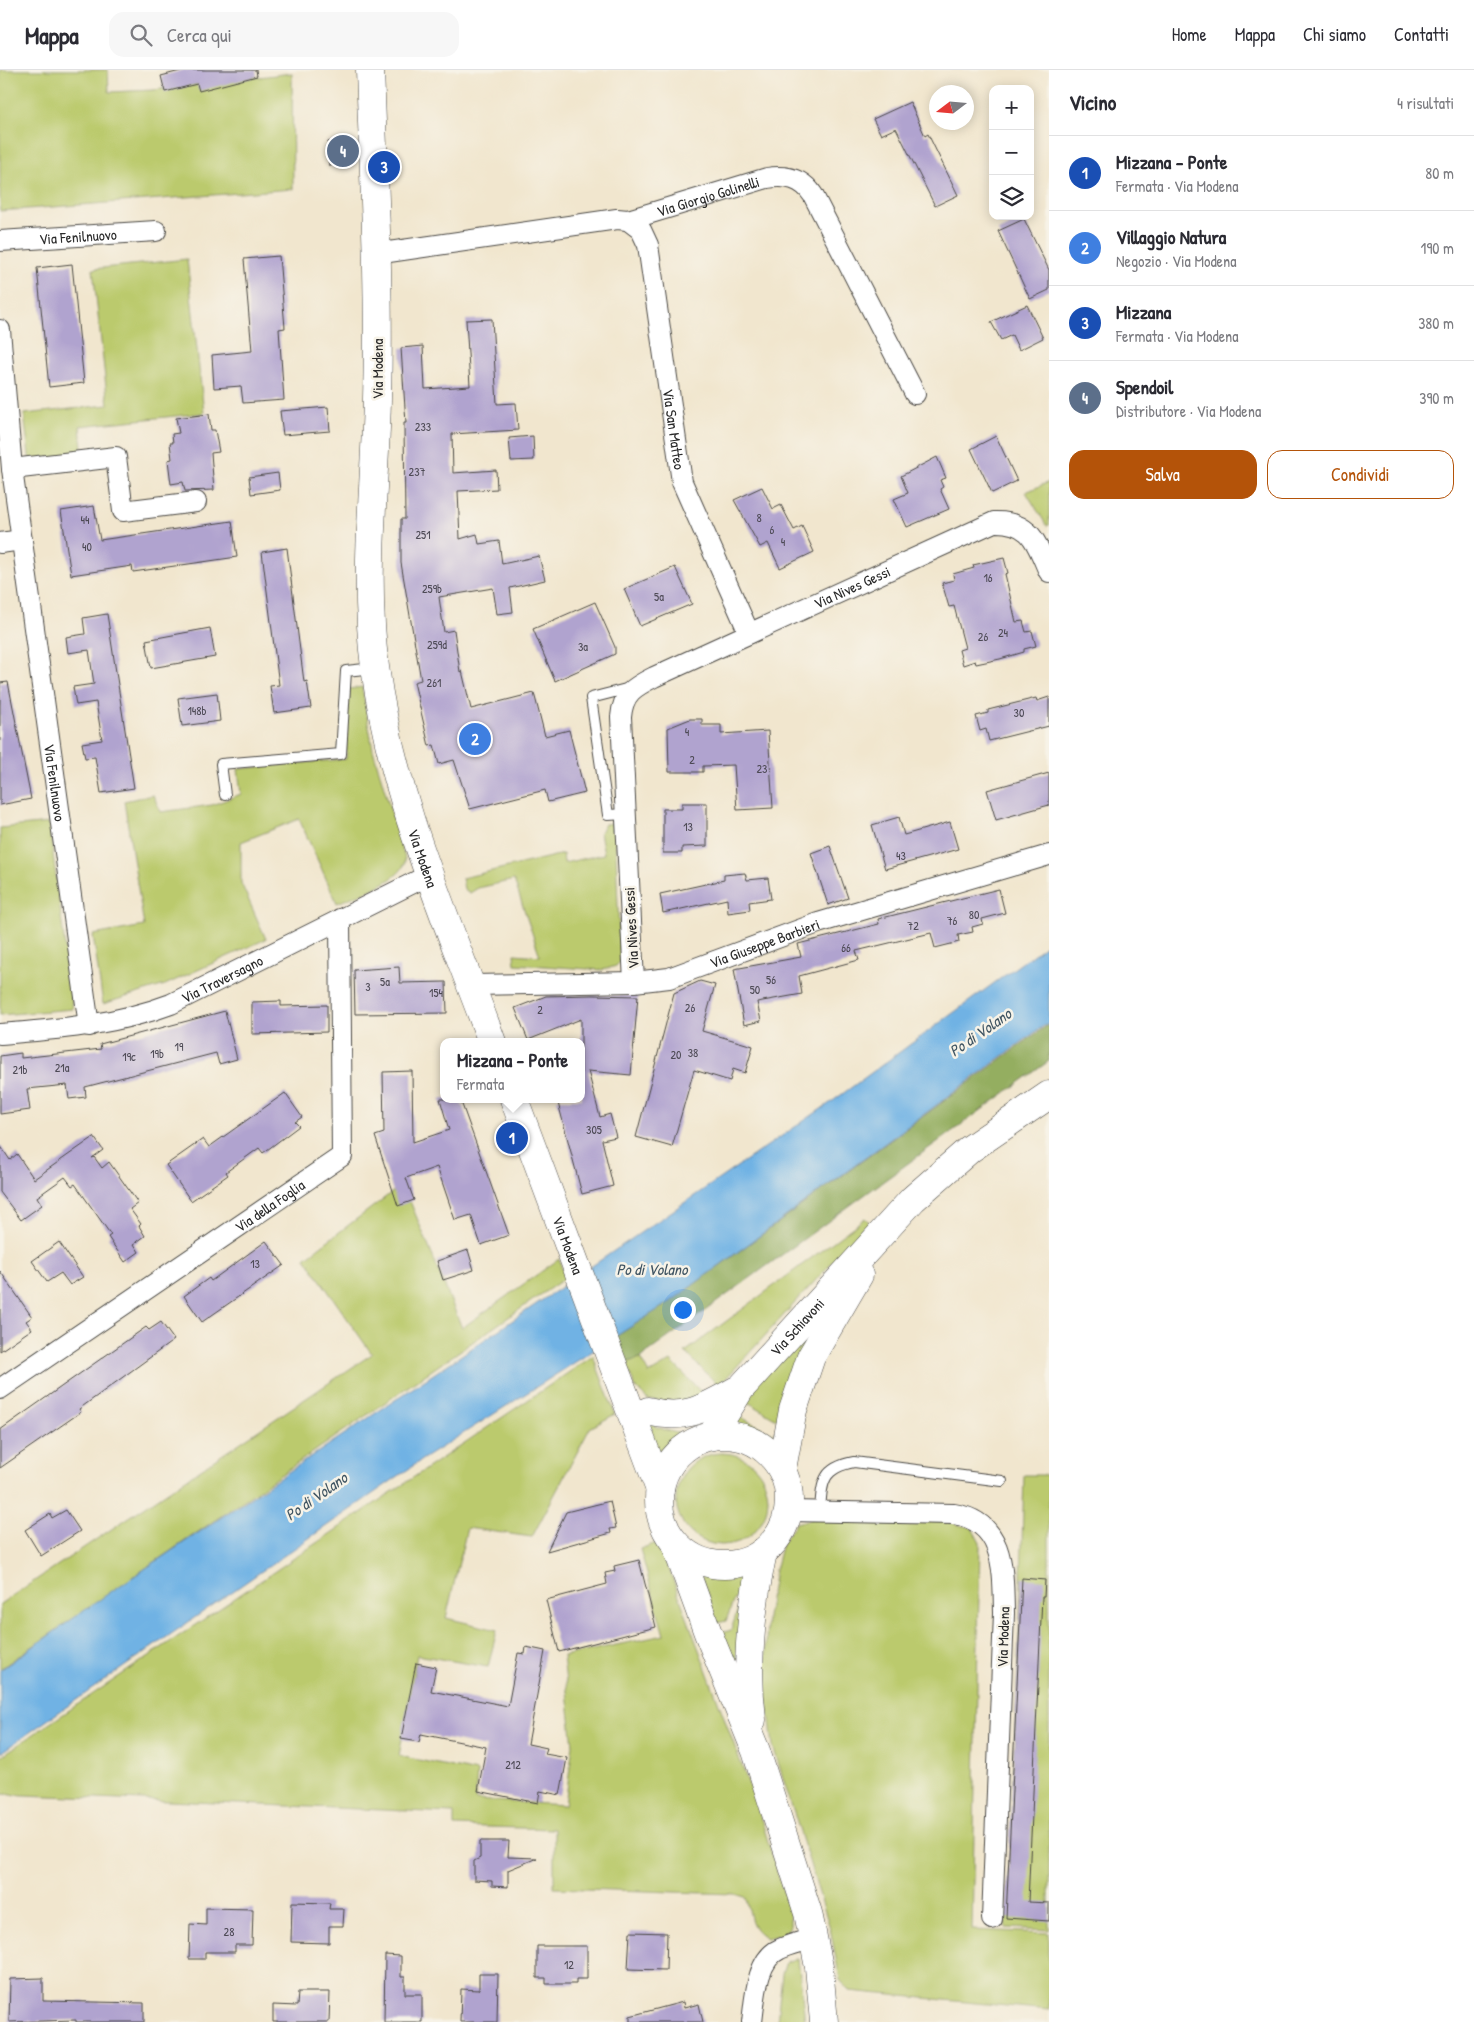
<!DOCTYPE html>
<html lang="it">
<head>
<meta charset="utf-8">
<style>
  body { margin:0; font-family:"Patrick Hand",sans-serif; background:#f7f7f7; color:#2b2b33 }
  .controls { position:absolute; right:15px; top:15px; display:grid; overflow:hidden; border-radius:10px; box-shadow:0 2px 12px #0003 }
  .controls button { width:45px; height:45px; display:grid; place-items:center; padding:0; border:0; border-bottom:1px solid #e1e1e2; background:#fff; color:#2b2b33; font:25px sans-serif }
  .compass { position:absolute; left:929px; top:15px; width:45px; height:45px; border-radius:50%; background:#fff; box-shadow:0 2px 12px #0003; rotate:254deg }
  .you { position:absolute; left:682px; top:1239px; width:18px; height:18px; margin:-12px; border:4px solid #fff; border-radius:50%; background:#1a73e8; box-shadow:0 0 0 8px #1a73e833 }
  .badge { display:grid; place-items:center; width:32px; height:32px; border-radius:50%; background:#b45309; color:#fff; font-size:16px; font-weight:700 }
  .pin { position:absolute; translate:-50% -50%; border:2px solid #fff; box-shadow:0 1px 5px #0006 }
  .popup { position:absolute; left:440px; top:968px; width:145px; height:65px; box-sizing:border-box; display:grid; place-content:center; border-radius:10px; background:#fff; filter:drop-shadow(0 1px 4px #0005); font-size:16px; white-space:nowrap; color:#7c7c81 }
  .popup b { font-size:19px; color:#2b2b33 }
  .popup::after { content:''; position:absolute; left:50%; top:100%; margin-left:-10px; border:10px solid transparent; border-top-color:#fff }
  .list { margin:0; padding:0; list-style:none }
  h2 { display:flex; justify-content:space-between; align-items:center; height:65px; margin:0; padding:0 20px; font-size:21px }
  h2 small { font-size:16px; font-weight:400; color:#7c7c81 }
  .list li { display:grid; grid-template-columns:32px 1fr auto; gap:15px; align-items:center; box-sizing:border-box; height:75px; padding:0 20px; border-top:1px solid #e1e1e2 }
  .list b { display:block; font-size:19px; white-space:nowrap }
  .list p { margin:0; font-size:16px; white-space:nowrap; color:#7c7c81 }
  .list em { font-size:16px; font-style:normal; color:#7c7c81 }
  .actions { display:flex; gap:10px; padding:15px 20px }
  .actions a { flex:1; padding:11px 0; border:1px solid #b45309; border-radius:15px; text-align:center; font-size:18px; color:#b45309 }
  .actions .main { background:#b45309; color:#fff }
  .icon { flex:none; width:28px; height:28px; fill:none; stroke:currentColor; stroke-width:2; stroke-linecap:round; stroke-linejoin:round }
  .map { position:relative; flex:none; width:1049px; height:1952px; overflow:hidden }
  header { display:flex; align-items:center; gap:30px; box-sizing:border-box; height:70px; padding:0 25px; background:#fff; border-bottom:1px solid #e1e1e2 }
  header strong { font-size:24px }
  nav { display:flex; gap:28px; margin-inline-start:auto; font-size:18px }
  .search { width:350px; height:45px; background:#f7f7f7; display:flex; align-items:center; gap:12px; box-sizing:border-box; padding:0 18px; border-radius:15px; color:#7c7c81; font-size:19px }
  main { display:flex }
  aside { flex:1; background:#fff }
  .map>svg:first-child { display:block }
  .green { fill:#bbca6d; stroke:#737a4c }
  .forest { fill:#94ae60; stroke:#606c46 }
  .water { fill:#6fb2e4; stroke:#4d6e88 }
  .building { fill:#b0a3cf }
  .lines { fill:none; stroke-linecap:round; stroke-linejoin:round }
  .lane-casing { stroke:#494743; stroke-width:12 }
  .street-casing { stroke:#494743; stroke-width:22 }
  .secondary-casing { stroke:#494743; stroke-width:29 }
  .lane { stroke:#fff; stroke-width:10 }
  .street { stroke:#fff; stroke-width:20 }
  .secondary { stroke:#fff; stroke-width:28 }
  .labels { text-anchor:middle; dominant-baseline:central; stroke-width:5; stroke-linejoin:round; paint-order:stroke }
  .number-label { font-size:12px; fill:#4c4954 }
  .street-label { font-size:15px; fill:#2b2b2b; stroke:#f7f3e8 }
  .water-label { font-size:16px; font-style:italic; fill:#3f5462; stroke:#f7f3e8 }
</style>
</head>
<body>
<header>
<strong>Mappa</strong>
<div class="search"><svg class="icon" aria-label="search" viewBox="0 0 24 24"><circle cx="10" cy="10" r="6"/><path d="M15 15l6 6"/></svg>Cerca qui</div>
<nav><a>Home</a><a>Mappa</a><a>Chi siamo</a><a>Contatti</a></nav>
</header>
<main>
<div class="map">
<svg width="1049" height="1952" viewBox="0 0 1049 1952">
  <rect width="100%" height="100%" fill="#f7f3e8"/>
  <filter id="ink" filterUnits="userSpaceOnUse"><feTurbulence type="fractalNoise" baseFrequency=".02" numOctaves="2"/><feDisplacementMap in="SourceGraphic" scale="10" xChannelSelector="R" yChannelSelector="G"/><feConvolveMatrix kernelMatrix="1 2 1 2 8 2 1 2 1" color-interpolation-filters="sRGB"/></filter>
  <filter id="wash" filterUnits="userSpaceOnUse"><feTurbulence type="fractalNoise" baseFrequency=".0096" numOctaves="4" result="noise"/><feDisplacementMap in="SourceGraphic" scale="20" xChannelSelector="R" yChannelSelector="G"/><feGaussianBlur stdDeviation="1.12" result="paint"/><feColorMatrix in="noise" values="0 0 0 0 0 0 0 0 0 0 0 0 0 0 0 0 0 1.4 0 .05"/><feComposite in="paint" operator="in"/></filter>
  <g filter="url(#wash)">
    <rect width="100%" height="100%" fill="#f1e6ce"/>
    <!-- green -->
    <g class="green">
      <polygon points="0,0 108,0 109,22 153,20 292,3 293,119 0,141"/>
      <polygon points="187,189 204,343 80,356 83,388 30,393 24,344 108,335 93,199"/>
      <polygon points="1049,412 1049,455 1047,456 1026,422"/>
      <path d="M362,617l11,63 29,99c1,3 3,8 3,12 -2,20 -51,35 -68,42l-38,-84 -58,23v41l25,56 -101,46 -62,19 -10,-69 51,-9 -20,-125 29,-6 8,17 51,-7 29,-11 -3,-25 108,-10 3,-70z"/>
      <polygon points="49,753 73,939 0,945 0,758"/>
      <polygon points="615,753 620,892 616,896 603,900 515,894 514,884 540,886 514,810 478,818 470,823 464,819 462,808 563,784 564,793 604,784 600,762 605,754"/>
      <polygon points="403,1114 462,1258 559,1189 565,1208 0,1599 0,1534 372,1284 305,1188"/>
      <polygon points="865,1148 869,1152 719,1316 685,1282"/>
      <polygon points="864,1187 780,1351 741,1328"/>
      <path d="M593,1286l22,58 -25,14 -58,109 -65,-9 -21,90 51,12 -9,37 -71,-12 -18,101 78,16 -2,28 90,5 8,-60 -10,-89 101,-21 -24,-86 19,-7 99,267 32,104v13l-5,8 -18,4c-20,-12 -14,-22 -22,-41l-10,-3 -181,-6v-59l-100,-3v-13l-454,-19v-37z"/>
      <polygon points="640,1288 649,1304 671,1291 707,1328 694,1335 648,1330 635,1317 626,1293"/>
      <polygon points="633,1338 656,1357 687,1366 669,1382 657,1398"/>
      <polygon points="731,1342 775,1365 772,1381 753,1364 717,1358"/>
      <circle cx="722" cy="1429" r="46"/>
      <polygon points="1024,1405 1049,1405 1049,1860 1006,1858 1020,1544"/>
      <polygon points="818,1447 935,1449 972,1458 980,1473 972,1860 1049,1863 1049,1940 850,1921 840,1910 830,1858 773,1676 765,1609 767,1547 775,1500 782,1473 796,1453"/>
      <path d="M749,1495l-3,33 -12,1 -8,22 -9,2 -19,-56c18,4 34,5 51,-2z"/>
      <polygon points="746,1537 740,1625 722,1563 731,1560 738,1539"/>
      <polygon points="798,1888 805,1952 777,1952 782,1904 786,1892"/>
    </g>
    <!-- forest -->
    <polygon class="forest" points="1049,954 1049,991 640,1288 626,1293 615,1267 670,1232"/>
    <!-- water -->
    <polygon class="water" points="1049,873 1049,952 670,1232 423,1389 0,1683 0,1600 112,1521 481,1272 830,1033"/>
    <g id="blocks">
      <!-- building -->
      <g class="building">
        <polygon points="184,0 256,0 257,6 199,21 197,14 165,22 161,6"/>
        <polygon points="910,32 925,66 928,64 958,125 935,136 896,58 881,65 873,49"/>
        <polygon points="352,71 352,95 329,95 328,72"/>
        <polygon points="1024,149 1049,200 1049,220 1030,229 998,161"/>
        <polygon points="279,186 285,258 279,259 284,330 243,333 241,316 214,318 212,285 252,281 244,189"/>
        <polygon points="72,194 84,313 49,317 37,198"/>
        <polygon points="1027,235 1043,268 1019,280 1012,265 1001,270 991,252"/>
        <polygon points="492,249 497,334 516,333 518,360 452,364 453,403 496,400 497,419 458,421 460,469 477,464 479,474 499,471 502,494 539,486 545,510 510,518 513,542 497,544 493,518 439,527 444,562 454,560 460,602 462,601 471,639 534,623 545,666 569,660 585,723 548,732 545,720 470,739 454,690 439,694 434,675 429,676 414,612 421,610 401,493 401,449 405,449 404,353 406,353 401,278 423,276 425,319 470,316 466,250"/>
        <polygon points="328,337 330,361 283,365 280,341"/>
        <polygon points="209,344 211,360 215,360 219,382 211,383 214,420 185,421 183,412 171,414 168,390 172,389 170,373 173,373 172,364 179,363 176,348"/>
        <polygon points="533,366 534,390 511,391 509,368"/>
        <polygon points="996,366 1017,411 992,423 971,379"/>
        <polygon points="937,387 946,408 940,410 943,417 940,419 949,439 907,457 894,429 908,423 901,406"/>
        <polygon points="278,403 280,420 251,424 249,407"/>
        <polygon points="762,417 773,439 781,435 794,460 802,456 814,482 780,498 768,473 760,477 734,430"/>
        <polygon points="94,436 100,470 232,451 237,487 133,502 132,496 71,505 61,441"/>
        <polygon points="287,478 304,612 307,611 311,638 274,643 270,616 279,615 262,482"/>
        <polygon points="1004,488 1008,503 1005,504 1016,552 1023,551 1026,562 1032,561 1036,576 1024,579 1024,582 1000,589 976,594 975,591 963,595 959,580 965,578 954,536 949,537 942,513 954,510 953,504 974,498 973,495"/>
        <polygon points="675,497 692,534 640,556 624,519"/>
        <polygon points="595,532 615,577 615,584 555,611 533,559"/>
        <polygon points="107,544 134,718 101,723 95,687 85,688 82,673 102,670 96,632 76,635 73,617 94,614 89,580 68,583 66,567 85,564 83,548"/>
        <polygon points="210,558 215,587 151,598 146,570"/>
        <polygon points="8,612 31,729 0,735 0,613"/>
        <polygon points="217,623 220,651 182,656 178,628"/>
        <polygon points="1049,627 1049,656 989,671 986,659 980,661 976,646 988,643 988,640 1036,628 1037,631"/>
        <polygon points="690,649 702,649 702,655 721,655 721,664 768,661 773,738 737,740 734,695 703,696 703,702 669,702 668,658"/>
        <polygon points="1049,703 1049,735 996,750 987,720"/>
        <polygon points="682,733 707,733 707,776 682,777 682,783 663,783 663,739 682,739"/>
        <polygon points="899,747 904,765 950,752 958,779 885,799 872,755"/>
        <polygon points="830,776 848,828 828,835 811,783"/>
        <polygon points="745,803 747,810 768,808 771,829 749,832 750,840 728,843 727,829 663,843 660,824 724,810 724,805"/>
        <polygon points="999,819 1005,843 982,849 983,854 972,857 973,862 958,865 959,872 935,878 931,863 856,881 859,890 799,906 802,924 757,932 761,951 744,955 734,899 801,887 798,874 879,854 878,849"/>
        <polygon points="399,897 400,913 446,912 447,943 355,944 354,900"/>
        <polygon points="700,911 715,915 702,961 753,976 745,1003 733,999 730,1011 694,1000 672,1077 636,1067 674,923"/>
        <polygon points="592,925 638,926 631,1005 588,1001 600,1047 610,1044 616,1067 602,1070 613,1116 582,1124 557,1029 581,1029 581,949 528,970 515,938 546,926"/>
        <polygon points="281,931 281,936 327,935 327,962 252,964 252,932"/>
        <polygon points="225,941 237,989 219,994 216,983 85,1017 86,1027 69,1029 67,1015 27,1019 30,1040 0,1044 0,986 21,983 21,988 101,979 100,974"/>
        <polygon points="412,1001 413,1072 449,1060 440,1029 460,1029 509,1165 481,1175 471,1145 455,1150 437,1097 406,1108 414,1130 398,1136 375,1066 384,1063 383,1002"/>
        <polygon points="285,1023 302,1047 295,1052 299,1056 263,1083 259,1078 226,1102 228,1105 191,1131 166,1095 203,1069 209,1077"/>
        <polygon points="94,1067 103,1080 92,1088 94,1087 102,1098 109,1092 138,1133 130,1139 141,1154 139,1156 145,1166 134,1174 139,1182 125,1192 108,1167 111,1165 75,1114 72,1116 65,1107 37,1127 42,1135 21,1150 0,1122 0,1075 10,1090 17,1084 34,1109"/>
        <polygon points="266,1171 284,1195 202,1252 184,1226 209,1208 211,1211"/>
        <polygon points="59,1172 83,1207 70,1215 61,1203 47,1212 32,1191"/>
        <polygon points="468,1180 474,1200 443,1210 437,1191"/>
        <polygon points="0,1201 32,1247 26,1251 32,1259 0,1281"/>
        <polygon points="161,1252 174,1270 79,1339 81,1342 0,1398 0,1360 146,1257 149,1260"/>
        <polygon points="610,1431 616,1458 610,1459 611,1463 547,1481 566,1442"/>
        <polygon points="66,1440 80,1461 41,1486 25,1460 50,1444 52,1448"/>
        <polygon points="639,1490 656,1557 559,1582 546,1530 607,1514 605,1503 615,1501 614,1496"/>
        <polygon points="1022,1508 1045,1510 1044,1527 1042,1527 1028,1832 1049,1833 1049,1851 1006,1848"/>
        <polygon points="526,1577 545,1581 528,1674 547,1678 545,1684 567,1688 560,1725 540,1721 538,1733 478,1721 486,1677 421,1664 419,1672 401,1669 416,1593 436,1597 431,1621 508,1636 518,1583 525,1584"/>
        <polygon points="480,1771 509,1771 508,1787 537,1788 508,1800 508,1817 492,1816 492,1811 474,1810 474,1791 480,1788"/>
        <polygon points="292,1832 330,1833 329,1839 344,1839 343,1856 329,1856 329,1873 291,1872"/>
        <polygon points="206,1838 253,1839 252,1875 235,1875 235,1882 205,1882 205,1889 189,1889 190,1854 206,1855"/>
        <polygon points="630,1862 667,1863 666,1900 628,1899"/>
        <polygon points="537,1876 587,1876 587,1909 576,1909 576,1914 546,1914 546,1908 537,1908"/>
        <polygon points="385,1885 401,1886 401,1907 405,1907 405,1924 422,1924 422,1952 384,1952"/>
        <polygon points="479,1904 498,1904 497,1952 460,1952 461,1919 479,1920"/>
        <polygon points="43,1908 43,1931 144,1933 144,1952 76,1952 76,1950 9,1952 10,1909"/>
        <polygon points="298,1922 330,1922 329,1952 273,1952 273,1935 297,1936"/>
        <polygon points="683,1932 684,1938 699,1934 703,1952 630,1952 630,1946"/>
      </g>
    </g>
  </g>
  <g filter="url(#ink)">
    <use href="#blocks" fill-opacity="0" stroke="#494743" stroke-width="1"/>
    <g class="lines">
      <defs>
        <g id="lane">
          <polyline points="225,725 221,694 341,684 346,601 374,598"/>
          <polyline points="626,744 608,745 591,628 630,618"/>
          <path d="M820,1441c2,-29 2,-43 34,-49l148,19"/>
        </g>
        <g id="street">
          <path id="s1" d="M628,150l13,10 7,15 34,237 67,151"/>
          <path id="s2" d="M0,171l156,-10"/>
          <path id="s3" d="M375,184l242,-35 11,1 139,-42c19,-3 35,0 46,17l102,199"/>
          <path id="s4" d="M0,260l12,139 77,557"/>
          <polyline points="12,399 116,387 123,441 196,432"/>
          <polyline points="0,473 22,470"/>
          <path id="s5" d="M634,912l-13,-265c2,-24 13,-30 33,-40l340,-155c38,-1 42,21 55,50"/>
          <path id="s6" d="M472,915l162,-3 35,-4 149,-55 231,-68"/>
          <path id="s7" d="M0,964c58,-5 116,-9 171,-30l258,-129"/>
          <path id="s8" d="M0,1319l342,-233 -2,-237"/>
          <path d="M788,1441l166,3c52,8 49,59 50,99l-12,306"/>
          <path d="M752,1952c3,-22 4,-63 28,-73 10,-5 22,-7 33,-11"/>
        </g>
        <g id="secondary">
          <path id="s9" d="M370,0c4,109 10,220 7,329 -2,89 -14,180 -2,268 17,131 72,252 117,375"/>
          <path id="s10" d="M514,1029l146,391"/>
          <path d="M648,1341c38,10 56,-3 89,-21"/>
          <circle cx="724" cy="1430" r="65"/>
          <path id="s11" d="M712,1365l29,-47 172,-189 57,-50 79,-54"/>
          <polyline points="782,1399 793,1340 811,1287 859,1205"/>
          <polyline points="675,1473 708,1563 756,1681 808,1843 819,1897 824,1952"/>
          <path d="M752,1650c-7,-57 -1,-112 11,-168"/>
        </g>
      </defs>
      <!-- lane casing -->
      <use href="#lane" class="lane-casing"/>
      <!-- street casing -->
      <use href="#street" class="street-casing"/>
      <!-- secondary casing -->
      <use href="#secondary" class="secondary-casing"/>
      <!-- lane -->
      <use href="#lane" class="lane"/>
      <!-- street -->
      <use href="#street" class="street"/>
      <!-- secondary -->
      <use href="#secondary" class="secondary"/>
    </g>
  </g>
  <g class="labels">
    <!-- number labels -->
    <g class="number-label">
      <text x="423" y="356">233</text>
      <text x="417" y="401">237</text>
      <text x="759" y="447">8</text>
      <text x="85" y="449">44</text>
      <text x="772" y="459">6</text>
      <text x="423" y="464">251</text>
      <text x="783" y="471">4</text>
      <text x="87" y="476">40</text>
      <text x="988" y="507">16</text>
      <text x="432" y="518">259b</text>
      <text x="659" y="526">5a</text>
      <text x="1003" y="562">24</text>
      <text x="983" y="566">26</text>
      <text x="437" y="574">259d</text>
      <text x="583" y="576">3a</text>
      <text x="434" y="612">261</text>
      <text x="197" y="640">148b</text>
      <text x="1019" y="642">30</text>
      <text x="687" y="661">4</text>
      <text x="692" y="689">2</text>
      <text x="762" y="698">23</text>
      <text x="688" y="756">13</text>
      <text x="901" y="785">43</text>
      <text x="974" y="844">80</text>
      <text x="952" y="850">76</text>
      <text x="913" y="855">72</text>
      <text x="846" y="877">66</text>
      <text x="771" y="909">56</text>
      <text x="385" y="911">5a</text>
      <text x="368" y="916">3</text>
      <text x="755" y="919">50</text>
      <text x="436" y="922">154</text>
      <text x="690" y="937">26</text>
      <text x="540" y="939">2</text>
      <text x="179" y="976">19</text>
      <text x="693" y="982">38</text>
      <text x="157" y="983">19b</text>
      <text x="676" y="984">20</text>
      <text x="129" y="986">19c</text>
      <text x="62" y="997">21a</text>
      <text x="20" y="999">21b</text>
      <text x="594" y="1059">305</text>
      <text x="255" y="1193">13</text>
      <text x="513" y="1694">212</text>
      <text x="229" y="1861">28</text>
      <text x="569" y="1894">12</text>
    </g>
    <!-- street labels -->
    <g class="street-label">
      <text stroke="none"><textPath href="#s3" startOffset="339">Via Giorgio Golinelli</textPath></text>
      <text stroke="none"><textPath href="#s2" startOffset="78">Via Fenilnuovo</textPath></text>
      <text transform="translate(377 299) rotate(-90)">Via Modena</text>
      <text stroke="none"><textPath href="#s1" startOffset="219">Via San Matteo</textPath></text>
      <text stroke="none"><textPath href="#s5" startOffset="538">Via Nives Gessi</textPath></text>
      <text stroke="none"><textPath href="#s4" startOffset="456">Via Fenilnuovo</textPath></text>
      <text stroke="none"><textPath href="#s9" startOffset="795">Via Modena</textPath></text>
      <text transform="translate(631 858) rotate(-93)">Via Nives Gessi</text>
      <text stroke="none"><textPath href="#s6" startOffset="299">Via Giuseppe Barbieri</textPath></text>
      <text stroke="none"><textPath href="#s7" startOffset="231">Via Traversagno</textPath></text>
      <text stroke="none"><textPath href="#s8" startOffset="326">Via della Foglia</textPath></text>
      <text stroke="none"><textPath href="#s10" startOffset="156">Via Modena</textPath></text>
      <text stroke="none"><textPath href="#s11" startOffset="138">Via Schiavoni</textPath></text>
      <text transform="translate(1003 1567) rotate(-88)">Via Modena</text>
    </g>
    <!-- water labels -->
    <g class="water-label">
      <text transform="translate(980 962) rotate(-35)">Po di Volano</text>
      <text x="652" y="1199">Po di Volano</text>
      <text transform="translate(316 1426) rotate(-35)">Po di Volano</text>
    </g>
  </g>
</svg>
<div class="controls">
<button>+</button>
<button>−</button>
<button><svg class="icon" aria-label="layers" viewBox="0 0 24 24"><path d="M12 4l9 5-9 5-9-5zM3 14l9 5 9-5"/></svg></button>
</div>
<svg class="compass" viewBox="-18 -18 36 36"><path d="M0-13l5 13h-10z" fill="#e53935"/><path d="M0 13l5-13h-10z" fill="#7c7c81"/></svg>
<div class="you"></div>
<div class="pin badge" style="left:512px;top:1068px;background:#1a4fb4">1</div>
<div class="popup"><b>Mizzana - Ponte</b>Fermata</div>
<div class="pin badge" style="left:475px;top:669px;background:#3f7fe0">2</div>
<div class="pin badge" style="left:384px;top:97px;background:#1a4fb4">3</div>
<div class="pin badge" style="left:343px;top:81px;background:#5c6f8a">4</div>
</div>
<aside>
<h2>Vicino<small>4 risultati</small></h2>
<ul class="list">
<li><span class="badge" style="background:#1a4fb4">1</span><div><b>Mizzana - Ponte</b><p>Fermata · Via Modena</p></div><em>80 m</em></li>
<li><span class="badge" style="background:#3f7fe0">2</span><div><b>Villaggio Natura</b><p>Negozio · Via Modena</p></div><em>190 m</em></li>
<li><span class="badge" style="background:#1a4fb4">3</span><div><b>Mizzana</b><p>Fermata · Via Modena</p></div><em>380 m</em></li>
<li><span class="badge" style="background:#5c6f8a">4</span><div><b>Spendoil</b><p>Distributore · Via Modena</p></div><em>390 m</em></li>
</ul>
<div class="actions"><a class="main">Salva</a><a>Condividi</a></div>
</aside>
</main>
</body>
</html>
